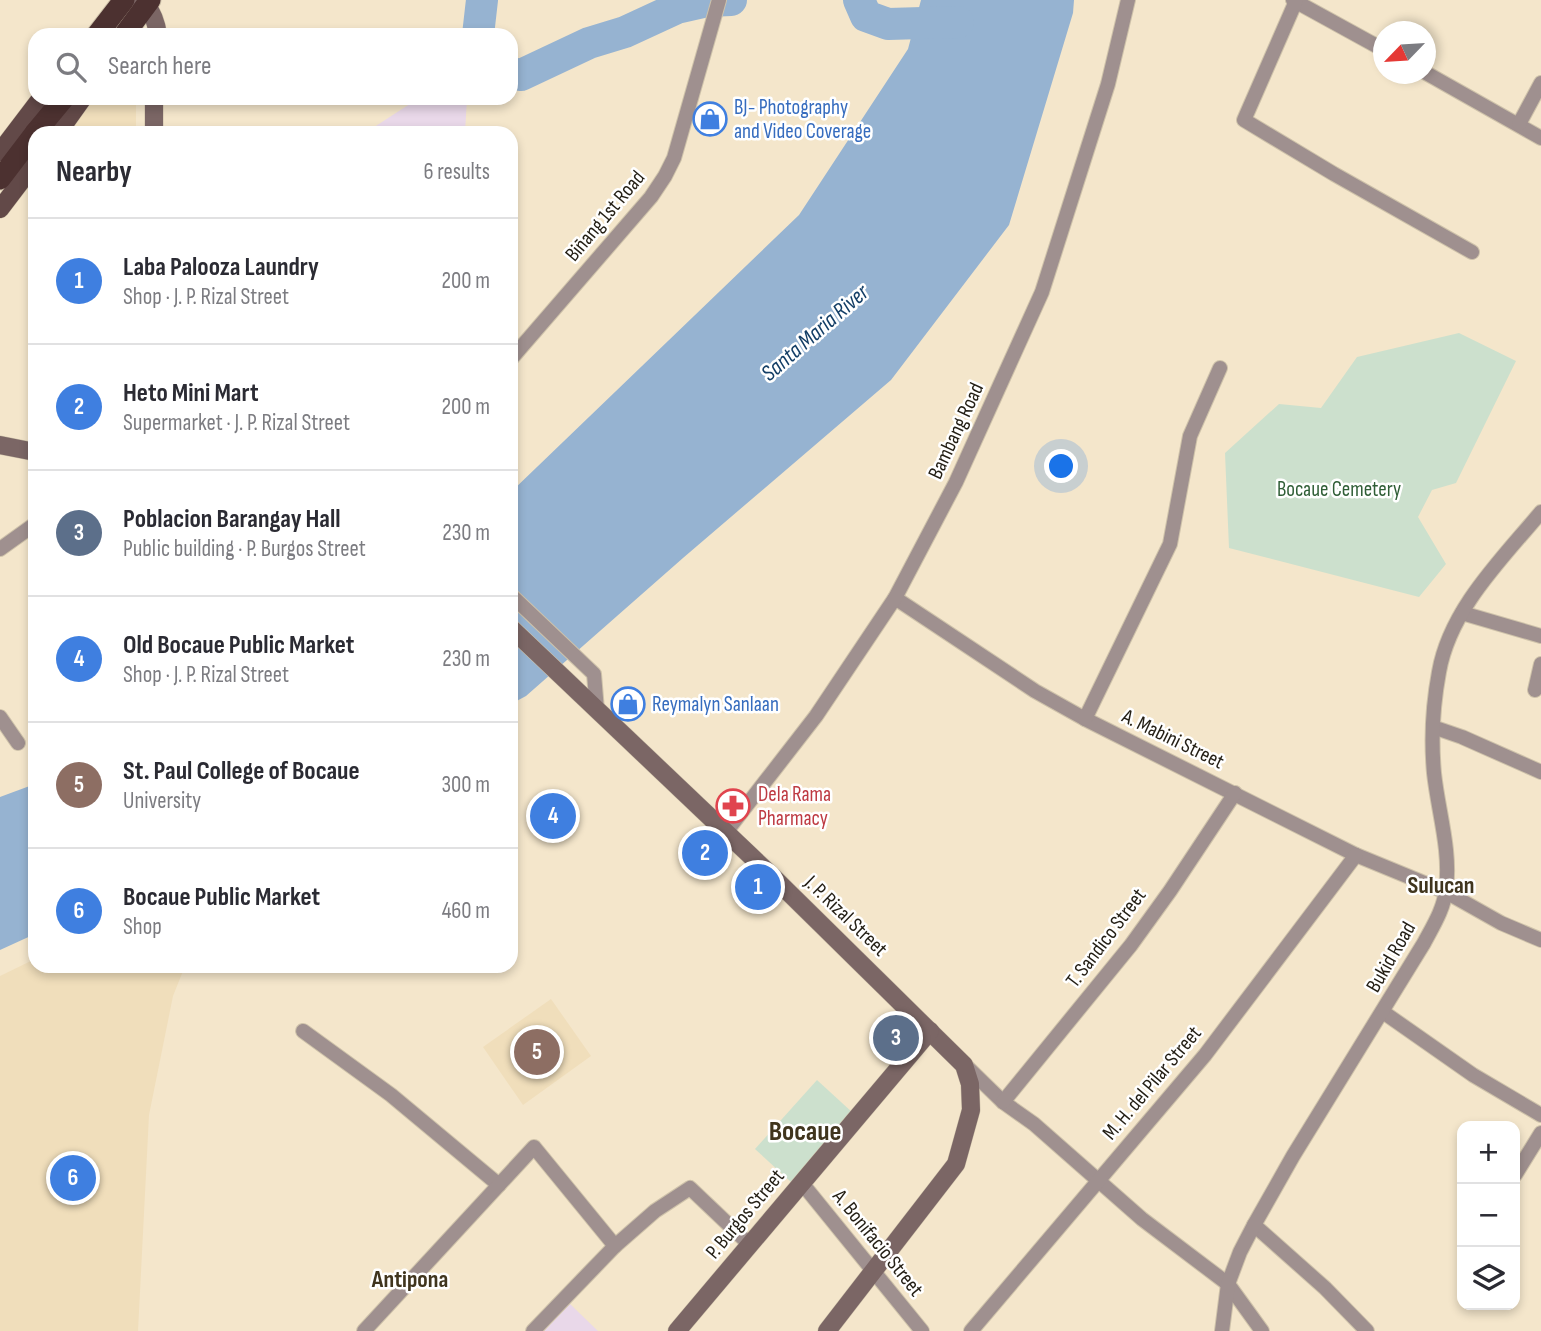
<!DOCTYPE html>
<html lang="en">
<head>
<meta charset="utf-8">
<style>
  body { margin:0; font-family:"Sofia Sans Condensed",sans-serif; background:#f7f7f7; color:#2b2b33 }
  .controls { position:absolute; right:21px; bottom:21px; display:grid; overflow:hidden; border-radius:14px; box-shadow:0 4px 10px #0003 }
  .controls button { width:63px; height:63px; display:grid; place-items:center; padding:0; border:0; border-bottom:2px solid #e1e1e2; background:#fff; color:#2b2b33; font:35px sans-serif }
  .compass { position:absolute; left:1373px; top:21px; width:63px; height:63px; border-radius:50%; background:#fff; box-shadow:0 4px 10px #0003; rotate:245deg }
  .you { position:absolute; left:1062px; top:467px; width:24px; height:24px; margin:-18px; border:5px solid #fff; border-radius:50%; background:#1a73e8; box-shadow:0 0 0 10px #1a73e833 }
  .badge { display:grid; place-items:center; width:46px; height:46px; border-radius:50%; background:#ad6e35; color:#fff; font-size:23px; font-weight:700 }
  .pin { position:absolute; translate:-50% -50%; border:4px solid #fff; box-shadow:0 2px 7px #0006 }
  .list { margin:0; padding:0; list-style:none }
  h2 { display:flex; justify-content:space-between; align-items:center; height:91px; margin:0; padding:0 28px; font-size:30px }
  h2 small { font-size:23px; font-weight:400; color:#7c7c81 }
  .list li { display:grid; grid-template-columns:46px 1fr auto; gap:21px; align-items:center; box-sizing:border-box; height:126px; padding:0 28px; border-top:2px solid #e1e1e2 }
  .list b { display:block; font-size:26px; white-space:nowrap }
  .list p { margin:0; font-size:23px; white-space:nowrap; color:#7c7c81 }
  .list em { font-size:23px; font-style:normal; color:#7c7c81 }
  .icon { flex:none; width:38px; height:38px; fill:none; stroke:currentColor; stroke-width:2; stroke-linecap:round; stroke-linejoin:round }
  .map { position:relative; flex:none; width:1541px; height:1331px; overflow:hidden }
  .search { position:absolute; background:#fff; box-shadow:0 4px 10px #0003; left:28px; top:28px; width:490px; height:77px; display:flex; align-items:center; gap:18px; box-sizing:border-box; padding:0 24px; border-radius:21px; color:#7c7c81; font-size:26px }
  .panel { position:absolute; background:#fff; box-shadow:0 4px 10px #0003; left:28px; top:126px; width:490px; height:847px; border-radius:21px }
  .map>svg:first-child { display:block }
  .built { fill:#f0debb }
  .medical { fill:#e9d8e9 }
  .green { fill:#cce0cd }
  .water { fill:#96b3d1 }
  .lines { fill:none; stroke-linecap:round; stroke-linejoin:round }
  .river { stroke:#96b3d1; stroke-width:32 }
  .street-casing { stroke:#cec2aa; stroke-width:16 }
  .secondary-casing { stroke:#cec2aa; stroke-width:19 }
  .primary-casing { stroke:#cec2aa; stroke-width:19 }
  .highway-casing { stroke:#cec2aa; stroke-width:23 }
  .street { stroke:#9f908f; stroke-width:14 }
  .secondary { stroke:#7b6665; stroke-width:18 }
  .primary { stroke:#624948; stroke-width:18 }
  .highway { stroke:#4c3130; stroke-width:21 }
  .labels { text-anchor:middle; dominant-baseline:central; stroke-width:5; stroke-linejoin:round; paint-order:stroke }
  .shop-label { font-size:21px; fill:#366cbe; stroke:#fff; text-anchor:start }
  .street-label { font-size:21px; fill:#231e14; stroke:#fff }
  .park-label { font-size:21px; fill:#2f5e36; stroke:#fff }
  .health-label { font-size:21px; fill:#be3a42; stroke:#fff; text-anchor:start }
  .water-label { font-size:23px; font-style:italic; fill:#133e66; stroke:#fff }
  .quarter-label { font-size:24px; font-weight:bold; fill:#40351e; stroke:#fff }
  .district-label { font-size:28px; font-weight:bold; fill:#40351e; stroke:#fff }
</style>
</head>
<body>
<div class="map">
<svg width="1541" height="1331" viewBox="0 0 1541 1331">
  <rect width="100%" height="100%" fill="#f4e6cb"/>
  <!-- built -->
  <g class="built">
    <polygon points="94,98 136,98 136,126 130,133 67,133"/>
    <polygon points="35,959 35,966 185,966 173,996 149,1115 138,1331 0,1331 0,976"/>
    <polygon points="551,999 591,1056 523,1105 483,1047"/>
  </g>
  <!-- medical -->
  <g class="medical">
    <polygon points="419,98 467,98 465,133 365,133"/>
    <polygon points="570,1304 598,1331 544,1331"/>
  </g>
  <!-- green -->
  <g class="green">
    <polygon points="1459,333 1516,361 1456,483 1432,490 1418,517 1446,564 1419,597 1229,548 1225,453 1279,404 1321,408 1357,357"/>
    <polygon points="817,1080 853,1113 791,1182 755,1149"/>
  </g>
  <!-- water -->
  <g class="water">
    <polygon points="921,0 1074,0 1073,13 1009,225 891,380 683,558 526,696 511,704 511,492 799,215 908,49"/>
    <polygon points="35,784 35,934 0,950 0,797"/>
  </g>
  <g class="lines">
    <!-- river -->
    <g class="river">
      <polyline points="859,0 866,16 888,24 958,22"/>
      <polyline points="478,35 482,0"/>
      <polyline points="511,73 521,75 589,43 625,32 677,8 708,1 731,0"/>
    </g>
    <defs>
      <g id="street">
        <polyline points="1293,0 1384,50"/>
        <polyline points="1296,1 1244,120 1334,174 1472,252"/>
        <polyline points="1426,73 1541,138"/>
        <polyline points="1519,124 1541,83"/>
        <polyline points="511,359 651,197 665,176 674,158 719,0"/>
        <polyline points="0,549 35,524"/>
        <polyline points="511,595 594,674 597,710"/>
        <polyline points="895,598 1035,691 1085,719 1356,855 1446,892 1501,923 1541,940"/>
        <polyline points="1462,613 1541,636"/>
        <polyline points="1535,690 1541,664"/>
        <polyline points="0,717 18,743"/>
        <polyline points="1085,719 1170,544 1190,436 1220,368"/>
        <polyline points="1433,727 1462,737 1541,772"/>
        <polyline points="726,832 816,716 895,598 956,482 1042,292 1108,84 1128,0"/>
        <polyline points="1383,1012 1473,1075 1541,1115"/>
        <polyline points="303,1031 391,1095 499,1185"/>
        <polyline points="965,1065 1003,1102 1034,1124 1142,1219 1228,1284 1262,1331"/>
        <polyline points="1003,1102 1131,945 1170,891 1235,793"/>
        <polyline points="1515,1175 1541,1133"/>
        <polyline points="801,1182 922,1331"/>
        <polyline points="1254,1225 1325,1288 1367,1331"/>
        <polyline points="364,1331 534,1147 615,1246"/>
        <polyline points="533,1331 615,1246 655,1211 690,1188 749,1244"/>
        <polyline points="971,1331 1205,1055 1356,855"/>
        <path d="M1222,1331l6,-47 12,-32 14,-27 39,-69 131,-213c9,-17 20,-34 22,-54 5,-39 -8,-78 -12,-116 -3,-33 -1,-69 5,-101 11,-63 63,-113 102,-160"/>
      </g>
      <g id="secondary">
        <path d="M140,0c12,8 16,21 18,35"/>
        <polyline points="154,133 154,98"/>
        <polyline points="0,445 35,452"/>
        <polyline points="511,628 775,879 964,1065 970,1084 971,1110 956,1164 827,1331"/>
        <polyline points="677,1331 930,1031"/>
      </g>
      <g id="primary">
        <polyline points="58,133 83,98"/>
        <polyline points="0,152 41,98"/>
        <polyline points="0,209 35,163"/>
      </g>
      <g id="highway">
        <polyline points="97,35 124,0"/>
        <polyline points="124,35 150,0"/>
        <polyline points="35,133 64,98"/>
        <polyline points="0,179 35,133"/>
      </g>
    </defs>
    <!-- street casing -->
    <use href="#street" class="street-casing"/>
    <!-- secondary casing -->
    <use href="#secondary" class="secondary-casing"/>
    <!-- primary casing -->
    <use href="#primary" class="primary-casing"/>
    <!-- highway casing -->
    <use href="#highway" class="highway-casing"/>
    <!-- street -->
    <use href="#street" class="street"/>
    <!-- secondary -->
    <use href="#secondary" class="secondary"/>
    <!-- primary -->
    <use href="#primary" class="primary"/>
    <!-- highway -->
    <use href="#highway" class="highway"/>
  </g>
  <!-- icons -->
  <defs>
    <symbol id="shop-ring" viewBox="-11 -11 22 22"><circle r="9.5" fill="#fff" stroke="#3f7fe0" stroke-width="1.5"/><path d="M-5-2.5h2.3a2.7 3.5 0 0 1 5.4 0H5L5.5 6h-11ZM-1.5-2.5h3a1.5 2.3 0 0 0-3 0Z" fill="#3f7fe0"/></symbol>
    <symbol id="pharmacy-ring" viewBox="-11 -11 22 22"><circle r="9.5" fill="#fff" stroke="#e0444e" stroke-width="1.5"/><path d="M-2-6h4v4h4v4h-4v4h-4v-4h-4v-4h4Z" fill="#e0444e"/></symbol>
  </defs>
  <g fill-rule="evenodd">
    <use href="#shop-ring" x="691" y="100" width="38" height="38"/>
    <use href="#shop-ring" x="609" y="685" width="38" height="38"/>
    <use href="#pharmacy-ring" x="714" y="787" width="38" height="38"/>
  </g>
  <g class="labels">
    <!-- shop labels -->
    <g class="shop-label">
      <text x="734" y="107">BJ- Photography<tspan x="734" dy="24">and Video Coverage</tspan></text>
      <text x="652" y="704">Reymalyn Sanlaan</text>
    </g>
    <!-- street labels -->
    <g class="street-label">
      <text transform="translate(605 216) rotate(-50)">Biñang 1st Road</text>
      <text transform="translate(956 431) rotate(-65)">Bambang Road</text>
      <text transform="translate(1173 739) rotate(26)">A. Mabini Street</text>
      <text transform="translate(846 916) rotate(44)">J. P. Rizal Street</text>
      <text transform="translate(1106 938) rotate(-53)">T. Sandico Street</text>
      <text transform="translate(1391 957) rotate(-60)">Bukid Road</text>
      <text transform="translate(1152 1083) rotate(-50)">M. H. del Pilar Street</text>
      <text transform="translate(745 1214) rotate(-50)">P. Burgos Street</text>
      <text transform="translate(878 1243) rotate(51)">A. Bonifacio Street</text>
    </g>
    <!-- park labels -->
    <g class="park-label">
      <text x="1339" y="489">Bocaue Cemetery</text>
    </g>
    <!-- health labels -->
    <g class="health-label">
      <text x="758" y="794">Dela Rama<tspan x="758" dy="24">Pharmacy</tspan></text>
    </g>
    <!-- water labels -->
    <g class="water-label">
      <text transform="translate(815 333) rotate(-41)">Santa Maria River</text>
    </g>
    <!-- quarter labels -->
    <g class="quarter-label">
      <text x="1441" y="885">Sulucan</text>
      <text x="410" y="1279">Antipona</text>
    </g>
    <!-- district labels -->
    <g class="district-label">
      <text x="805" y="1131">Bocaue</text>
    </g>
  </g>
</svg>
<div class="controls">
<button>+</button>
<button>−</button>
<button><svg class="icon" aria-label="layers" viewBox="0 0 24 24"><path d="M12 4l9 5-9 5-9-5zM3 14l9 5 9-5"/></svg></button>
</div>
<svg class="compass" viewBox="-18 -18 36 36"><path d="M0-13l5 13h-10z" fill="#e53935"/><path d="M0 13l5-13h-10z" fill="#7c7c81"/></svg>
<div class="you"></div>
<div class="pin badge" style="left:758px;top:887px;background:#3f7fe0">1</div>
<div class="pin badge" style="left:705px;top:853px;background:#3f7fe0">2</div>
<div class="pin badge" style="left:896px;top:1038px;background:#5c6f8a">3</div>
<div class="pin badge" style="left:553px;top:816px;background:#3f7fe0">4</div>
<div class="pin badge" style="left:537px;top:1052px;background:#8d6e63">5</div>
<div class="pin badge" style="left:73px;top:1178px;background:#3f7fe0">6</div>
<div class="search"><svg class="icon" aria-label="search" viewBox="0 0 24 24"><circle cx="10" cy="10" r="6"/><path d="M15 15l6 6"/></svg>Search here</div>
<section class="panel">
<h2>Nearby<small>6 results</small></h2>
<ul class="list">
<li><span class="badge" style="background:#3f7fe0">1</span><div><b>Laba Palooza Laundry</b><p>Shop · J. P. Rizal Street</p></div><em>200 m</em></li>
<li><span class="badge" style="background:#3f7fe0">2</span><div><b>Heto Mini Mart</b><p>Supermarket · J. P. Rizal Street</p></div><em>200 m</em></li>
<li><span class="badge" style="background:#5c6f8a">3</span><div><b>Poblacion Barangay Hall</b><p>Public building · P. Burgos Street</p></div><em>230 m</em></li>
<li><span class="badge" style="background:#3f7fe0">4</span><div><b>Old Bocaue Public Market</b><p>Shop · J. P. Rizal Street</p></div><em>230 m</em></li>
<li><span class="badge" style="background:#8d6e63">5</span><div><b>St. Paul College of Bocaue</b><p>University</p></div><em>300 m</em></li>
<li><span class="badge" style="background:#3f7fe0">6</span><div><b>Bocaue Public Market</b><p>Shop</p></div><em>460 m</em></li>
</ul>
</section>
</div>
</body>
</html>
